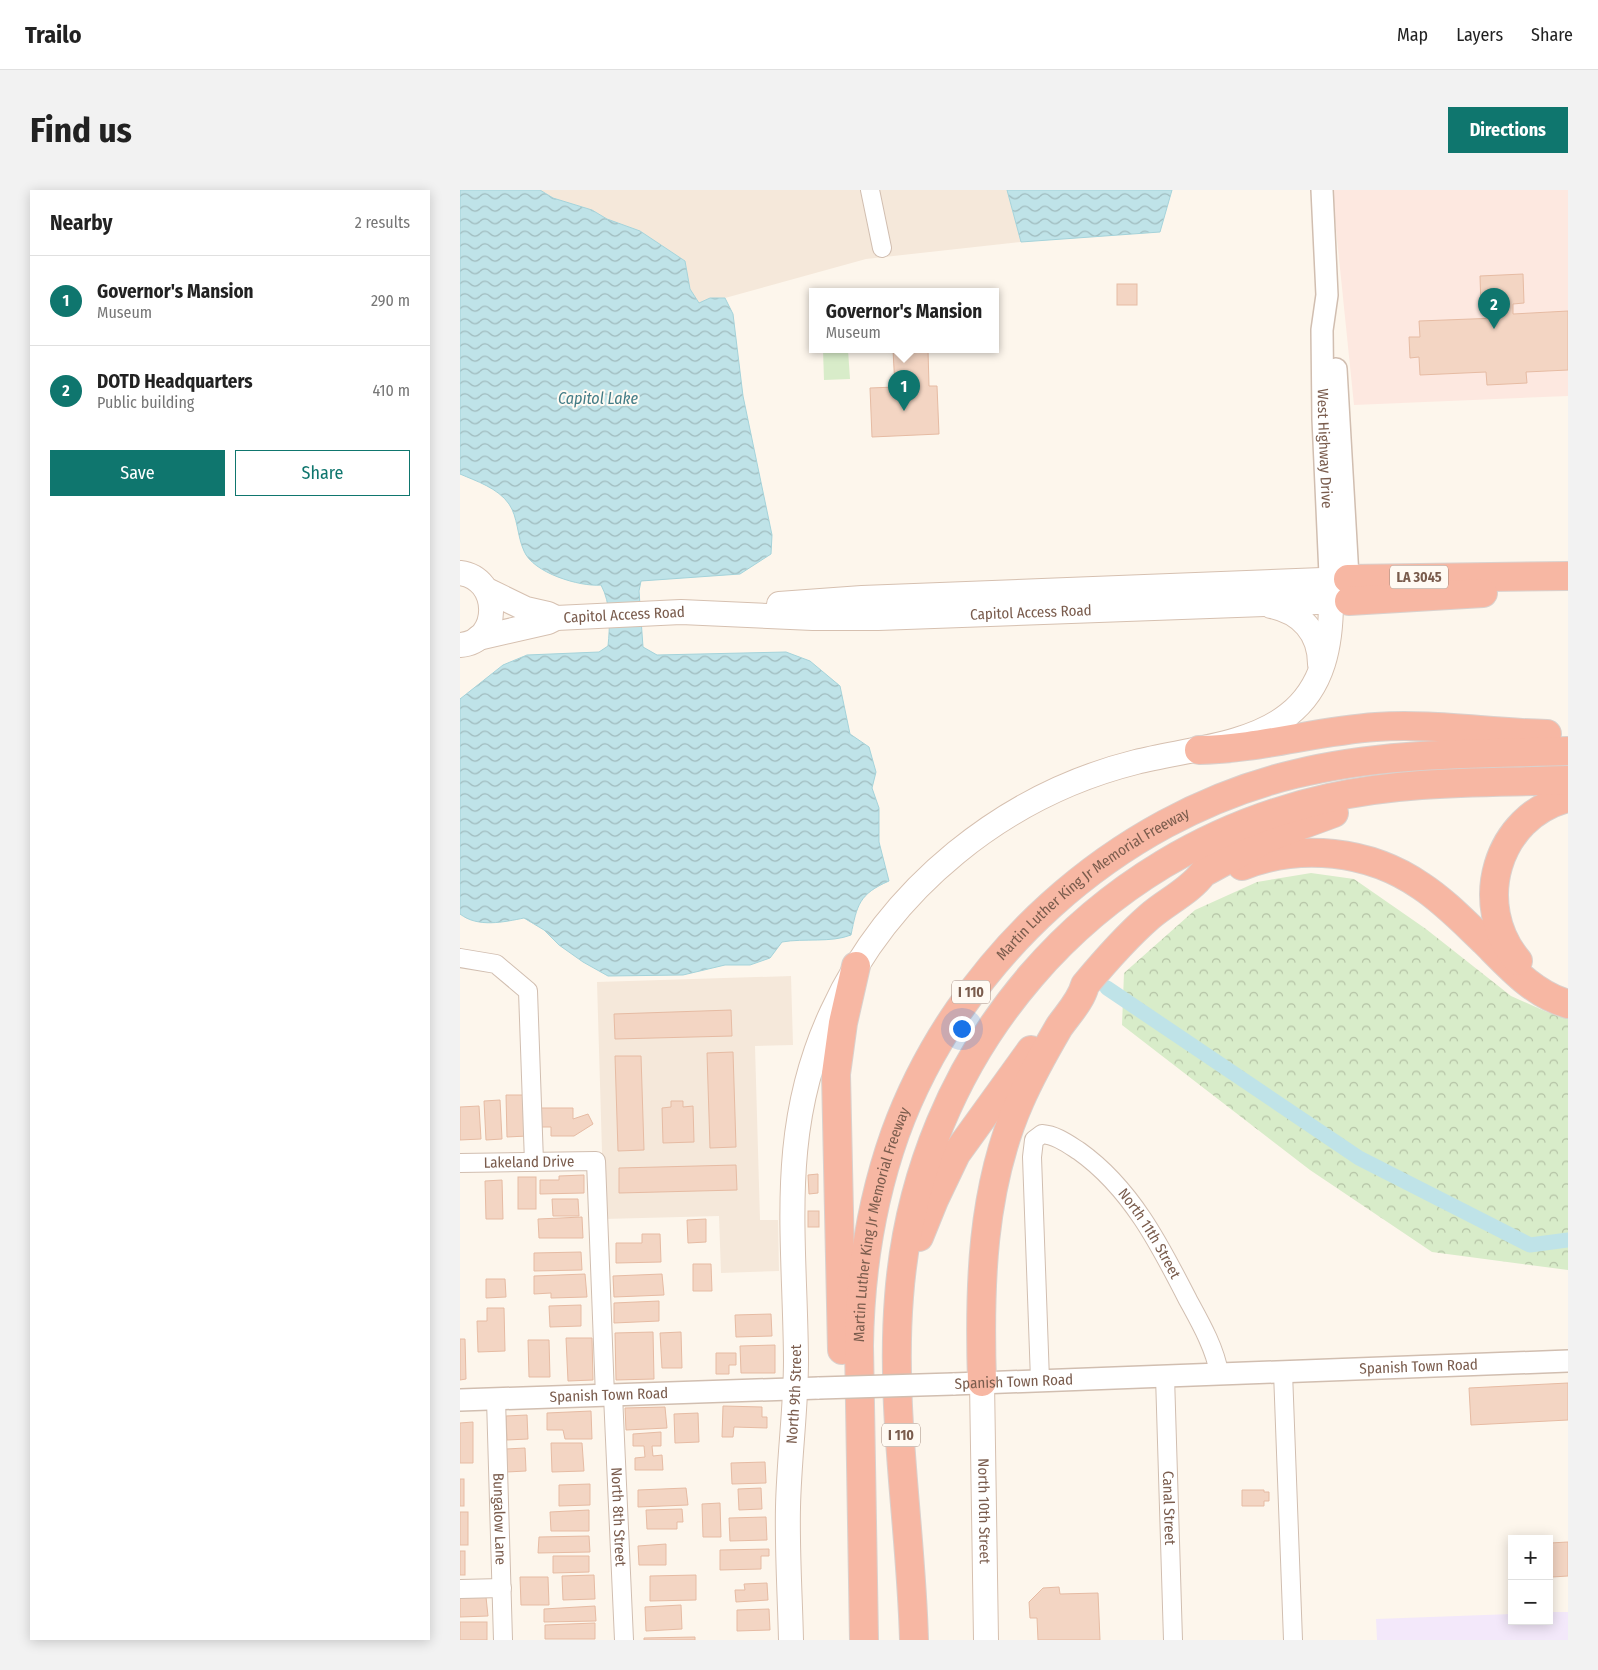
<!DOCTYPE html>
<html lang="en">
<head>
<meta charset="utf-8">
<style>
  body { margin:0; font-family:"Fira Sans Condensed",sans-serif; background:#f2f2f2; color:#222 }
  .controls { position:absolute; right:15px; bottom:15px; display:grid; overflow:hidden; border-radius:0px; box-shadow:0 2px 12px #0003 }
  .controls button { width:45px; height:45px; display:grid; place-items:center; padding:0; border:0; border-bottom:1px solid #e0e0e0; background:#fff; color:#222; font:25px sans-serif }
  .you { position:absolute; left:501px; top:838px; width:18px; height:18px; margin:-12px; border:4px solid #fff; border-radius:50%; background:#1a73e8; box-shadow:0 0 0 8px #1a73e833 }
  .badge { display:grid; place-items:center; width:32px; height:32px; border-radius:50%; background:#0f766e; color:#fff; font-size:16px; font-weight:700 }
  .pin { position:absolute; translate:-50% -41px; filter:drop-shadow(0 1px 2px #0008) }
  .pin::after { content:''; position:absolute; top:26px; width:18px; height:15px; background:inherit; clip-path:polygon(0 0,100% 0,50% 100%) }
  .popup { position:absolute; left:349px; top:98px; width:190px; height:65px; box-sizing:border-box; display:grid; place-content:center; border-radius:0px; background:#fff; filter:drop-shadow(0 1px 4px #0005); font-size:16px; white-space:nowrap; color:#767676 }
  .popup b { font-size:19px; color:#222 }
  .popup::after { content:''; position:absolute; left:50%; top:100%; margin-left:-10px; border:10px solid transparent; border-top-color:#fff }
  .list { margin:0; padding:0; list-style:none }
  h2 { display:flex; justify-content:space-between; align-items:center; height:65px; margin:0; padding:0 20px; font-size:21px }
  h2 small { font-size:16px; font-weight:400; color:#767676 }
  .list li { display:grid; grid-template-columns:32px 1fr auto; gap:15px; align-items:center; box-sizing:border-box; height:90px; padding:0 20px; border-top:1px solid #e0e0e0 }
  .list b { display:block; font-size:19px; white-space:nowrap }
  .list p { margin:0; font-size:16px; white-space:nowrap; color:#767676 }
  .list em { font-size:16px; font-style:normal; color:#767676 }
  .actions { display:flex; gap:10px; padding:15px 20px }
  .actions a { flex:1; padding:11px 0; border:1px solid #0f766e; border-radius:0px; text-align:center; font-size:18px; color:#0f766e }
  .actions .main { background:#0f766e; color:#fff }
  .map { position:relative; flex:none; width:1108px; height:1450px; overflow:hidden; border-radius:0px }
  header { display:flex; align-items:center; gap:30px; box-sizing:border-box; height:70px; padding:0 25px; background:#fff; border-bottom:1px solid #e0e0e0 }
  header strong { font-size:24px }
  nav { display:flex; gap:28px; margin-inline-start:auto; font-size:18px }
  .intro { display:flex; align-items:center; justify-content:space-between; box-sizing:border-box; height:120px; padding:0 30px }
  h1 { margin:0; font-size:35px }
  .button { padding:12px 22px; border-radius:0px; background:#0f766e; color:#fff; font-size:18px; font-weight:700 }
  main { display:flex; gap:30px; padding:0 30px }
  aside { flex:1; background:#fff; border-radius:0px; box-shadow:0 2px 12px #0003 }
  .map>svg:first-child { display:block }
  .residential { fill:#f5e8da }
  .commercial { fill:#fde8e0 }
  .education { fill:#f3e8fa }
  .forest { fill:url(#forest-crowns) }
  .pitch { fill:#d8ecc9 }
  .water { fill:url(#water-waves); stroke:#a5d3da }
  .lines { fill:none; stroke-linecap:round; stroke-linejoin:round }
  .canal { stroke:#bfe3e8; stroke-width:15 }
  .building { fill:#f3d5c3; stroke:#e6bba3 }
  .minor-casing { stroke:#d1beb0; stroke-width:20 }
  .tertiary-casing { stroke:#d1beb0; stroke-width:24 }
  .secondary-casing { stroke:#d6c0b0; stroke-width:26 }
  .motorway-casing { stroke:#dad1cd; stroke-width:30 }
  .minor { stroke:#fff; stroke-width:18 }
  .tertiary { stroke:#fff; stroke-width:21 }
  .secondary { stroke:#fff; stroke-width:24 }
  .motorway { stroke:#f7b7a3; stroke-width:28 }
  .tertiary-bridge-casing { stroke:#d1beb0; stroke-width:24; stroke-linecap:butt }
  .tertiary-bridge { stroke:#fff; stroke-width:21 }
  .labels { text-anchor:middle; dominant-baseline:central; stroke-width:4; stroke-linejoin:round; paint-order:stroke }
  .shield { fill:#fffaf3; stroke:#a28b7f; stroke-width:1 }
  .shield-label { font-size:14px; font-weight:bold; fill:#7a5c4d }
  .street-label { font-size:15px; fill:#7a5c4d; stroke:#fffaf3 }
  .water-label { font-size:16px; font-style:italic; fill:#437c86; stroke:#fffaf3 }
</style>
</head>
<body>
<header>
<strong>Trailo</strong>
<nav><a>Map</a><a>Layers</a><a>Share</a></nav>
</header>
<div class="intro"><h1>Find us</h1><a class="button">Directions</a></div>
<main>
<aside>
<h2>Nearby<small>2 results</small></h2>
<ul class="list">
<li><span class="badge">1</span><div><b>Governor's Mansion</b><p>Museum</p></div><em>290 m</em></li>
<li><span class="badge">2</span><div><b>DOTD Headquarters</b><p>Public building</p></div><em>410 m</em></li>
</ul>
<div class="actions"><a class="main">Save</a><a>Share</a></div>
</aside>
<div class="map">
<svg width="1108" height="1450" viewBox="0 0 1108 1450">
  <defs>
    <pattern id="forest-crowns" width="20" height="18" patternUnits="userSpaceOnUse" patternTransform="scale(1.25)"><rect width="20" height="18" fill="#d8ecc9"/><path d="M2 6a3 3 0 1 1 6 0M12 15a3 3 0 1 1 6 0" fill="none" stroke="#b4c2a5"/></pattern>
    <pattern id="water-waves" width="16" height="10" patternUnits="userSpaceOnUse" patternTransform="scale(1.25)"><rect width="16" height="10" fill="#bfe3e8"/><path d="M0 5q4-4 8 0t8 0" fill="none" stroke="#a0bbbe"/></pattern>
  </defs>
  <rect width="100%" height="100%" fill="#fdf6ec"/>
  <!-- residential -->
  <g class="residential">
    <polygon points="80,0 547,0 561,52 406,69 265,108 250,108 239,113 230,99 225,71 180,41 147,29 132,20 93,8"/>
    <polygon points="331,786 333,855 295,856 300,1030 318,1030 319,1081 261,1083 259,1026 144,1029 137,792"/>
  </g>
  <!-- commercial -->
  <polygon class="commercial" points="872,0 1108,0 1108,206 894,215"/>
  <!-- education -->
  <polygon class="education" points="1089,1422 1108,1422 1108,1450 917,1450 916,1429 1052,1424 1052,1431 1089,1431"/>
  <!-- forest -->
  <polygon class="forest" points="851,683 894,689 966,739 1051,806 1087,822 1108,827 1108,1080 972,1062 850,980 662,835 664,783 735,720 797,692"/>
  <!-- pitch -->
  <polygon class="pitch" points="363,160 388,160 390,189 364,190"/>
  <!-- water -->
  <g class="water">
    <path d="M0,0h80l13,8 39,12 15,9 33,12 45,30 5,28 9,14 11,-5h15l8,16 10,82 29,139 -1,19 -31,20 -99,7 -2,10 4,56 14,8 129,-3 24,9 30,25 10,48 19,13 7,25 -4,16 7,20v34l10,39c-30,13 -32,24 -38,54 -20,8 -47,3 -69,7l-12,16 -20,7h-25l-42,10 -75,1 -25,-14 -24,-17 -15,-15 -20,-12c-20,4 -46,10 -64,-4v-215l43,-34 24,-10 72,-3 9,-6c2,-19 3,-43 -7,-61 -21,2 -68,-12 -77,-34 -7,-15 -6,-34 -15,-47 -11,-16 -33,-23 -49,-30z"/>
    <polygon points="547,0 712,0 700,42 561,52"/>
  </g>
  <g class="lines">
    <!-- canal -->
    <polyline class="canal" points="647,798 899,968 1070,1055 1108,1050"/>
  </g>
  <!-- building -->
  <g class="building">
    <polygon points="1063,84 1064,113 1053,114 1053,124 1108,121 1108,180 1066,182 1067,193 1027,195 1026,182 960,185 959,167 950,168 949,147 960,147 959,131 1037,128 1036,115 1021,116 1020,86"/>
    <rect x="657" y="94" width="20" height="21"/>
    <polygon points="433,160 468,160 469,196 477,196 479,244 412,247 410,198 435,197"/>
    <polygon points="271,820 272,846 155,849 154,824"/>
    <polygon points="273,862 276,957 250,958 247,863"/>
    <polygon points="155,866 181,866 184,960 158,961"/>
    <polygon points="46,905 66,905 67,946 47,947"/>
    <polygon points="40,910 42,949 26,950 24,911"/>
    <polygon points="211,911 223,911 223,917 233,916 234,952 203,953 202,918 211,917"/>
    <polygon points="19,916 21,949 0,950 0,917"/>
    <polygon points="80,918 113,918 113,929 128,924 133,934 114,946 91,946 91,937 80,937"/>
    <polygon points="276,975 277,1000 159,1003 159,978"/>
    <polygon points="358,984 358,1003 349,1004 348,985"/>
    <polygon points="124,985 124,1003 80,1004 80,990 99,990 99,986"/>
    <rect x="58" y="987" width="18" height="32"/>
    <polygon points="42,990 43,1029 26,1029 25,991"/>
    <polygon points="92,1009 118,1009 119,1026 93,1026"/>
    <rect x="348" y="1021" width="11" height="16"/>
    <polygon points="122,1027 123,1048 79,1048 78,1029"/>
    <polygon points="246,1029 246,1052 228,1053 227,1030"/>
    <polygon points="182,1044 200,1044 201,1072 156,1073 156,1053 182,1053"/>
    <polygon points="121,1062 122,1080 74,1081 74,1063"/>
    <polygon points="233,1074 251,1074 252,1101 233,1101"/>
    <polygon points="125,1084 127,1107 91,1108 91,1103 74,1104 74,1086"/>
    <polygon points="202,1084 204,1105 154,1107 153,1086"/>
    <polygon points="26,1089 45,1089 46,1107 26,1108"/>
    <polygon points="199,1111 199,1131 154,1133 154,1113"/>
    <polygon points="121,1115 121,1136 90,1137 89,1116"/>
    <polygon points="27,1118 44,1118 45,1161 18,1162 17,1131 27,1131"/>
    <polygon points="311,1124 312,1146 276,1147 275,1125"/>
    <polygon points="193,1142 194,1189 156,1190 155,1143"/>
    <polygon points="221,1142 222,1178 202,1178 200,1143"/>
    <polygon points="106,1148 132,1148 133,1190 108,1191"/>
    <polygon points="0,1149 5,1149 6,1189 0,1190"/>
    <polygon points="68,1150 89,1150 90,1187 69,1187"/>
    <polygon points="315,1155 315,1183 281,1183 280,1156"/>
    <polygon points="256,1163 276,1163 276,1175 269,1175 269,1184 256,1184"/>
    <polygon points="1108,1193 1108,1230 1011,1235 1009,1198"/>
    <polygon points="263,1216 302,1217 302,1227 307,1227 307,1238 274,1237 273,1247 262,1247"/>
    <polygon points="205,1217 207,1238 166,1240 165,1218"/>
    <polygon points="131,1221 132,1249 105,1249 103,1240 87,1240 87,1223"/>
    <polygon points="238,1223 239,1252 215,1253 214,1224"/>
    <polygon points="67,1225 68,1249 47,1250 46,1226"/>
    <polygon points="13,1232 13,1273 0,1273 0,1233"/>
    <polygon points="201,1242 201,1256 192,1256 193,1266 202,1265 203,1280 175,1280 175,1268 185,1267 184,1256 173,1256 173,1244"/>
    <polygon points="91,1253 122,1253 124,1281 92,1282"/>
    <polygon points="65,1258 66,1281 47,1282 46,1259"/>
    <polygon points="305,1272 306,1293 272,1294 271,1273"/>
    <rect x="0" y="1289" width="4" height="27"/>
    <polygon points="130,1294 130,1315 99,1316 99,1295"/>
    <polygon points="226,1298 228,1315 178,1317 178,1300"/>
    <polygon points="301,1298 302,1319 279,1320 278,1299"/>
    <polygon points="782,1300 804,1300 804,1302 809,1302 809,1311 804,1311 804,1316 782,1316"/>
    <polygon points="260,1313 261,1347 243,1347 242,1314"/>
    <polygon points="222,1319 223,1332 217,1332 217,1339 187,1339 186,1320"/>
    <polygon points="129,1320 129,1341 91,1341 90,1322"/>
    <rect x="0" y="1322" width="8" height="33"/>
    <polygon points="306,1327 307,1350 270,1351 269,1328"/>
    <polygon points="129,1346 130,1362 78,1363 79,1347"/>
    <polygon points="1108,1352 1108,1386 1092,1387 1090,1353"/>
    <polygon points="206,1354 206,1375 179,1375 178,1356"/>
    <polygon points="309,1359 309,1366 301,1366 301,1379 260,1380 260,1360"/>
    <rect x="0" y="1361" width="5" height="24"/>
    <polygon points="93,1366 129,1366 129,1382 93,1383"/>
    <polygon points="134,1385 135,1409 103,1410 102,1386"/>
    <polygon points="236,1385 236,1410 190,1411 190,1386"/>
    <polygon points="60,1387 88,1387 89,1415 61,1415"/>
    <polygon points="307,1393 308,1410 276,1412 275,1400 285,1400 284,1394"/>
    <polygon points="599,1397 600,1404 638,1403 640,1450 578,1450 577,1428 570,1428 569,1412 583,1398"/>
    <polygon points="0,1407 26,1407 28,1426 0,1427"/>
    <polygon points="221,1415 222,1439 186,1441 185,1417"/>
    <polygon points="135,1416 136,1431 84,1432 84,1419"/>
    <polygon points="309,1419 310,1440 277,1441 277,1420"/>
    <rect x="0" y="1432" width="27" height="18"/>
    <polygon points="135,1433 135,1449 85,1449 85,1435"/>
    <polygon points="235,1447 235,1450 184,1450 184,1448"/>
  </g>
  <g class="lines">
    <defs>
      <g id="minor">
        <polyline points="410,0 422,58"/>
        <polyline points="0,768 36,774 68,801 74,972"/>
        <path id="s1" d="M0,973l136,-2 9,235"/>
        <polyline points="823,1182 833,1450"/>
        <path id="s2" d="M705,1186l8,264"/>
        <path id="s3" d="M580,1190l-8,-223 2,-17 8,-6c14,1 26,10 37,17 52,37 81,94 109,149 12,22 27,48 31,73"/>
        <path id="s4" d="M153,1205l11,245"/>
        <path id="s5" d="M36,1209l7,241"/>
        <polyline points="0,1399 42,1398"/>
      </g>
      <g id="tertiary">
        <path id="s6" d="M862,0l5,105 -5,35 1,89 8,178"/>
        <polyline points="876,179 889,404"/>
        <path id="s7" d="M493,1194l615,-23"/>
        <path id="s8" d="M0,1210l359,-12"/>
      </g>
      <g id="secondary">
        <path d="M0,383c41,5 42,69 0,72"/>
        <polyline points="27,400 66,419 88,424 96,428"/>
        <polyline points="319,414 402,408 888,389"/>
        <path d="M811,416c30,6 49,27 49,58"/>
        <path id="s9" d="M18,448l70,-16 8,-4 125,-6 132,6h65l467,-17"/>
        <path id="s10" d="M522,1192l4,258"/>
        <path id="s11" d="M331,1450c-1,-44 -4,-89 -3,-133 1,-49 8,-98 8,-147 -1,-125 -19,-230 36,-348 57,-124 172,-217 304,-250 47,-12 113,-16 152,-47 36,-28 43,-71 43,-114"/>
      </g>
      <g id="motorway">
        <polyline points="888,389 1108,386"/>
        <polyline points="889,411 1023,403"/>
        <path d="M739,560c60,-1 117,-19 177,-23 56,-4 114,6 171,7"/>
        <path d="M782,676c58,-23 127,-16 179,20 23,15 43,36 63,55 25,25 49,53 84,63"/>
        <path d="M1058,771c-47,-56 -22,-145 50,-163"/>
        <polyline points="459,1047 474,1010 496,964 571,860"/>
        <polyline points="382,1160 376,884 383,833 396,776"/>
        <path d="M522,1192c-3,-94 -1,-193 38,-281 11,-25 25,-50 39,-74 9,-13 22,-26 26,-42 20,-24 40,-47 64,-68 17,-15 41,-26 54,-44l66,-36 65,-24"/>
        <path id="s12" d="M404,1450l-5,-294c1,-73 12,-144 36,-212 63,-174 220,-317 400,-360 90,-22 182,-20 273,-23"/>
        <path d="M454,1450c-3,-114 -24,-229 -15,-343 18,-244 191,-446 430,-499 78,-18 160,-15 239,-18"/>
      </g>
    </defs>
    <!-- minor casing -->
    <use href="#minor" class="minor-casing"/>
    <!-- tertiary casing -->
    <use href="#tertiary" class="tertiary-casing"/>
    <!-- secondary casing -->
    <use href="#secondary" class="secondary-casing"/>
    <!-- motorway casing -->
    <use href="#motorway" class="motorway-casing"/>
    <!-- minor -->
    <use href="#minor" class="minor"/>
    <!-- tertiary -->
    <use href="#tertiary" class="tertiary"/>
    <!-- secondary -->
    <use href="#secondary" class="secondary"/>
    <!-- motorway -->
    <use href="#motorway" class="motorway"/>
    <defs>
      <polyline id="tertiary-bridge" points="359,1198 493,1194"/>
    </defs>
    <!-- tertiary-bridge casing -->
    <use href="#tertiary-bridge" class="tertiary-bridge-casing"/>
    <!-- tertiary-bridge -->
    <use href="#tertiary-bridge" class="tertiary-bridge"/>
  </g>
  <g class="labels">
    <!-- shield labels -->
    <g class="shield">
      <rect x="930" y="375.5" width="58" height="23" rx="4"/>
      <rect x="492" y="790.5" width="38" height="23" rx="4"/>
      <rect x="422" y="1233.5" width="38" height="23" rx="4"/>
    </g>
    <g class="shield-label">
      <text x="959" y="387">LA 3045</text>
      <text x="511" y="802">I 110</text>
      <text x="441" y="1245">I 110</text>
    </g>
    <!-- street labels -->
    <g class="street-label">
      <text stroke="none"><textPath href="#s6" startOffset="259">West Highway Drive</textPath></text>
      <text stroke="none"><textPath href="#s9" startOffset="556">Capitol Access Road</textPath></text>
      <text stroke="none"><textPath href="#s9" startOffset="149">Capitol Access Road</textPath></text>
      <text stroke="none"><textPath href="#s12" startOffset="836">Martin Luther King Jr Memorial Freeway</textPath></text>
      <text stroke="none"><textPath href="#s1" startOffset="69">Lakeland Drive</textPath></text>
      <text stroke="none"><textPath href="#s12" startOffset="418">Martin Luther King Jr Memorial Freeway</textPath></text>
      <text stroke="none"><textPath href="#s3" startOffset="401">North 11th Street</textPath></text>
      <text stroke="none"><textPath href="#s7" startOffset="466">Spanish Town Road</textPath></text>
      <text stroke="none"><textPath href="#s7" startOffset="61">Spanish Town Road</textPath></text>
      <text stroke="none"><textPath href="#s11" startOffset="246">North 9th Street</textPath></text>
      <text stroke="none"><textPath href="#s8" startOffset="149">Spanish Town Road</textPath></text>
      <text stroke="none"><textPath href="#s2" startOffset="132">Canal Street</textPath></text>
      <text stroke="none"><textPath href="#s10" startOffset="129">North 10th Street</textPath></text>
      <text stroke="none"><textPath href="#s4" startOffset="122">North 8th Street</textPath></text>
      <text stroke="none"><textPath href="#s5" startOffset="120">Bungalow Lane</textPath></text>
    </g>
    <!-- water labels -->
    <g class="water-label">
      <text x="138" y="208">Capitol Lake</text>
    </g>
  </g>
</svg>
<div class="controls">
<button>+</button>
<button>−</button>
</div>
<div class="you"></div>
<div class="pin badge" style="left:444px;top:221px">1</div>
<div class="popup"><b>Governor's Mansion</b>Museum</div>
<div class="pin badge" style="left:1034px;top:139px">2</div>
</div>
</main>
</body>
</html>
